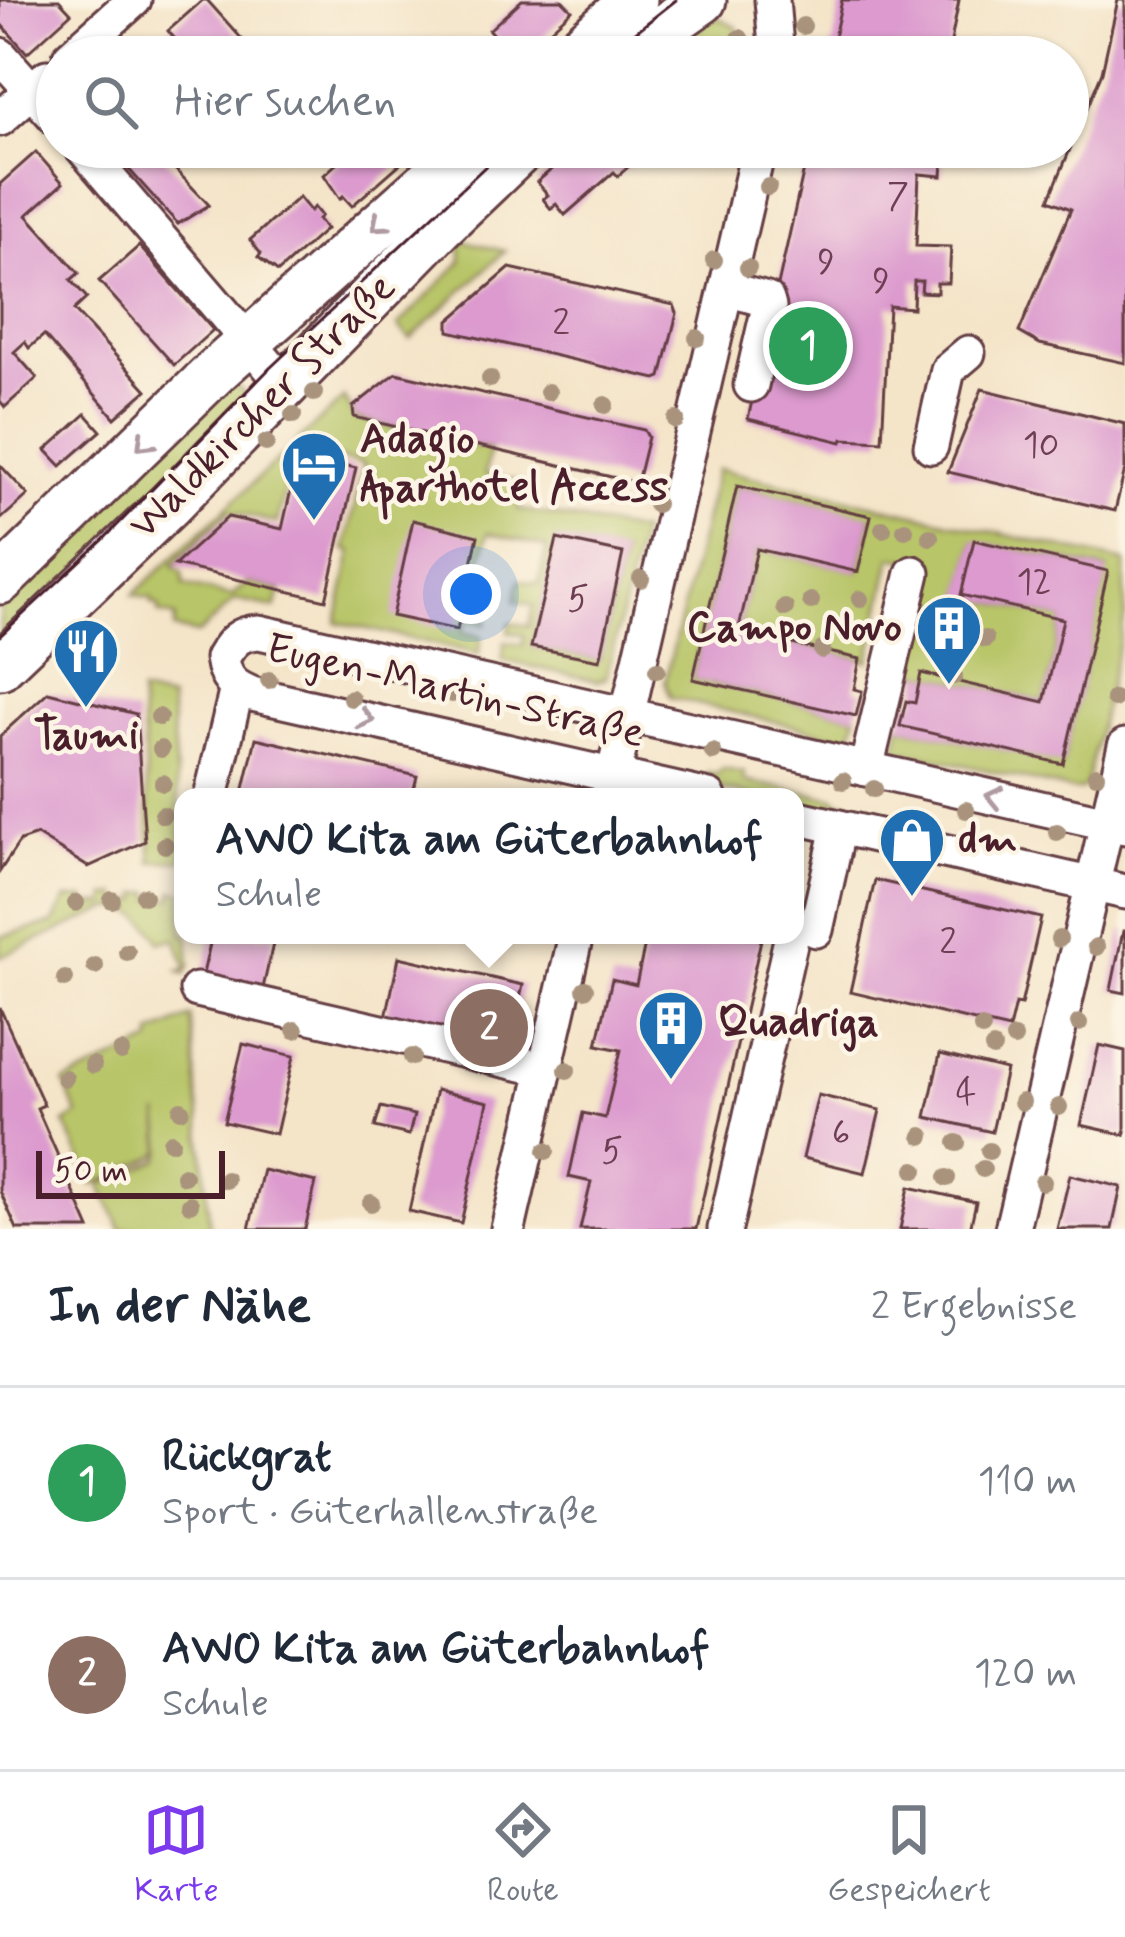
<!DOCTYPE html>
<html lang="de">
<head>
<meta charset="utf-8">
<style>
  body { margin:0; font-family:Mynerve,sans-serif; background:#f2f2f3; color:#1f2937 }
  .scale { position:absolute; left:36px; bottom:30px; width:189px; box-sizing:border-box; padding-left:12px; border:6px solid #4a1f2b; border-top:0; font-size:33px; line-height:42px; white-space:nowrap; color:#4a1f2b; -webkit-text-stroke:9px #fcf5e5; paint-order:stroke }
  .you { position:absolute; left:471px; top:594px; width:42px; height:42px; margin:-30px; border:9px solid #fff; border-radius:50%; background:#1a73e8; box-shadow:0 0 0 18px #1a73e833 }
  .badge { display:grid; place-items:center; width:78px; height:78px; border-radius:50%; background:#7c3aed; color:#fff; font-size:39px; font-weight:700 }
  .pin { position:absolute; translate:-50% -50%; border:6px solid #fff; box-shadow:0 3px 12px #0006 }
  .popup { position:absolute; left:174px; top:788px; width:630px; height:156px; box-sizing:border-box; display:grid; place-content:center; border-radius:24px; background:#fff; filter:drop-shadow(0 3px 9px #0005); font-size:39px; white-space:nowrap; color:#747a83 }
  .popup b { font-size:45px; color:#1f2937 }
  .popup::after { content:''; position:absolute; left:50%; top:100%; margin-left:-24px; border:24px solid transparent; border-top-color:#fff }
  .list { margin:0; padding:0; list-style:none }
  h2 { display:flex; justify-content:space-between; align-items:center; height:156px; margin:0; padding:0 48px; font-size:51px }
  h2 small { font-size:39px; font-weight:400; color:#747a83 }
  .list li { display:grid; grid-template-columns:78px 1fr auto; gap:36px; align-items:center; box-sizing:border-box; height:192px; padding:0 48px; border-top:3px solid #e0e1e3 }
  .list b { display:block; font-size:45px; white-space:nowrap }
  .list p { margin:0; font-size:39px; white-space:nowrap; color:#747a83 }
  .list em { font-size:39px; font-style:normal; color:#747a83 }
  .icon { flex:none; width:66px; height:66px; fill:none; stroke:currentColor; stroke-width:2; stroke-linecap:round; stroke-linejoin:round }
  .map { position:relative; flex:none; width:1125px; height:1229px; overflow:hidden }
  .search { position:absolute; background:#fff; box-shadow:0 3px 9px #0004; left:36px; right:36px; top:36px; height:132px; display:flex; align-items:center; gap:30px; box-sizing:border-box; padding:0 42px; border-radius:66px; color:#747a83; font-size:45px }
  .sheet { height:540px; background:#fff }
  nav { display:flex; justify-content:space-around; align-items:center; box-sizing:border-box; height:168px; border-top:3px solid #e0e1e3; background:#fff; font-size:33px; color:#747a83 }
  nav a { display:grid; justify-items:center; gap:6px }
  nav .on { color:#7c3aed }
  .map>svg:first-child { display:block }
  .green { fill:#b8c567; stroke:#817249; stroke-width:3; fill-rule:evenodd }
  .building { fill:#dc9ace }
  .lines { fill:none; stroke-linecap:round; stroke-linejoin:round }
  .minor-casing { stroke:#643d43; stroke-width:39 }
  .major-casing { stroke:#643d43; stroke-width:51 }
  .minor { stroke:#fff; stroke-width:33 }
  .major { stroke:#fff; stroke-width:45 }
  .tram { stroke:#4a1f2b; stroke-width:3 }
  .tree { fill:#a9937c }
  .oneway { stroke:#ae9aa0 }
  .labels { text-anchor:middle; dominant-baseline:central; stroke-width:9; stroke-linejoin:round; paint-order:stroke }
  .number-label { font-size:36px; fill:#6e3e54 }
  .street-label { font-size:42px; fill:#4a1f2b; stroke:#fcf5e5 }
  .poi-label { font-size:42px; font-weight:bold; fill:#4a1f2b; stroke:#fcf5e5; text-anchor:start }
</style>
</head>
<body>
<div class="map">
<svg width="1125" height="1229" viewBox="0 0 1125 1229">
  <rect width="100%" height="100%" fill="#fcf5e5"/>
  <filter id="ink" filterUnits="userSpaceOnUse"><feTurbulence type="fractalNoise" baseFrequency=".00833" numOctaves="2"/><feDisplacementMap in="SourceGraphic" scale="24" xChannelSelector="R" yChannelSelector="G"/><feConvolveMatrix kernelMatrix="1 2 1 2 8 2 1 2 1" color-interpolation-filters="sRGB"/></filter>
  <filter id="wash" filterUnits="userSpaceOnUse"><feTurbulence type="fractalNoise" baseFrequency=".004" numOctaves="4" result="noise"/><feDisplacementMap in="SourceGraphic" scale="48" xChannelSelector="R" yChannelSelector="G"/><feGaussianBlur stdDeviation="2.7" result="paint"/><feColorMatrix in="noise" values="0 0 0 0 0 0 0 0 0 0 0 0 0 0 0 0 0 1.4 0 .05"/><feComposite in="paint" operator="in"/></filter>
  <g filter="url(#wash)">
    <rect width="100%" height="100%" fill="#f4e4c8"/>
    <!-- green -->
    <g class="green">
      <polygon points="720,18 737,27 744,57 660,57 711,20"/>
      <polygon points="461,240 505,251 410,339 398,326 461,262"/>
      <polygon points="225,374 251,400 0,657 0,594"/>
      <path d="M344,398l12,21 134,30 -5,25 38,9 -5,26 123,23 -35,146 -9,3 -95,-21 3,-18 18,3 1,-10 -16,-3 2,-9 19,3 4,-21 -18,-4 4,-21 20,4 8,-37 -59,-14 -9,37 18,4 -5,22 -18,-4 -5,22 18,4 -1,7 -20,-4 -3,11 19,4 -3,18 -142,-32 15,-70 -7,-3 19,-85 -69,-15 -18,74 -48,-12 -56,54 10,8 1,12 47,11 18,-14 32,8 -6,18 -40,-8 -37,34 -24,-5 1,-12 -16,-4v-7l-7,-2v-5l-19,-4zM557,540l66,14 -23,106 -68,-13z"/>
      <polygon points="717,469 1125,562 1125,617 1086,785 1081,790 1071,790 896,749 900,726 1063,763 1107,570 974,541 962,595 1063,619 1044,702 911,671 935,566 892,557 869,661 738,632 757,549 858,571 871,517 737,486 693,679 856,716 851,739 671,698 665,682"/>
      <polygon points="140,693 170,700 183,860 152,862"/>
      <polygon points="723,769 745,773 744,781 836,798 836,801 849,803 848,808 858,811 856,820 795,806 795,797 755,797 704,785 708,773 716,775"/>
      <path d="M173,891l10,1v43h5l2,31 -5,8 -6,-3 8,-3 -11,-29 -16,3c-11,-22 -24,-33 -49,-34l-111,49v-20l54,-14 12,-24 19,-1 1,6h20l1,-8 11,-1 1,7 20,-1v-7l12,-2 2,7 20,-1z"/>
      <polygon points="191,1017 210,1229 121,1229 100,1185 159,1159 163,1150 159,1113 161,1150 157,1155 93,1185 65,1123 78,1115 64,1083 152,1042 152,1034"/>
    </g>
    <g id="blocks">
      <!-- building -->
      <g class="building">
        <polygon points="0,0 59,0 71,13 27,53 0,23"/>
        <polygon points="203,0 207,0 258,57 191,57 168,31"/>
        <polygon points="522,0 562,0 572,10 520,57 513,57 496,44 499,41 489,30"/>
        <polygon points="842,0 959,0 948,57 830,57"/>
        <polygon points="1118,0 1125,0 1125,363 1040,344 1019,332 1071,209 1049,200 1102,72"/>
        <polygon points="109,147 154,147 209,205 178,224"/>
        <polygon points="355,147 392,147 394,150 391,153 401,163 352,206 343,196 340,199 324,175"/>
        <polygon points="577,147 642,147 646,151 618,176 614,172 565,215 556,204 551,209 543,199 548,195 537,182"/>
        <polygon points="809,147 944,147 942,176 919,174 916,246 951,247 949,283 937,283 937,293 921,292 922,281 914,281 913,308 889,306 882,441 843,439 842,442 748,419"/>
        <polygon points="36,152 63,183 27,215 79,273 71,280 87,298 74,310 147,390 115,418 44,335 29,348 25,342 14,352 37,378 5,407 0,401 0,184"/>
        <polygon points="299,197 310,211 314,207 321,216 318,219 326,229 278,272 258,257 261,254 250,240"/>
        <polygon points="139,246 213,330 174,365 99,281"/>
        <polygon points="510,268 674,305 677,313 661,377 656,379 449,331 449,321"/>
        <polygon points="396,373 644,430 648,437 638,478 633,482 354,417 353,407"/>
        <polygon points="982,389 1125,424 1125,469 1115,511 948,472"/>
        <polygon points="86,414 101,431 61,466 46,450"/>
        <polygon points="299,455 356,468 326,600 175,565 228,517 282,529"/>
        <polygon points="0,465 28,495 0,520"/>
        <polygon points="737,486 871,516 858,572 757,549 738,632 860,659 854,689 862,691 856,716 693,679"/>
        <polygon points="413,520 478,536 457,630 392,616"/>
        <polygon points="557,539 623,553 600,660 531,647"/>
        <polygon points="974,540 1108,571 1063,764 900,726 906,701 915,703 921,673 1044,702 1063,619 961,595"/>
        <polygon points="48,692 136,714 145,841 88,867 37,835 20,841 0,871 0,736"/>
        <polygon points="256,738 417,776 412,797 242,797"/>
        <polygon points="875,880 1041,918 1021,1005 1015,1004 1009,1029 850,992"/>
        <polygon points="1123,931 1125,931 1125,993 1111,990"/>
        <polygon points="212,935 275,935 263,988 203,974"/>
        <polygon points="647,935 762,935 696,1229 580,1229 591,1182 569,1177 583,1113 605,1118 621,1050 597,1045 612,979 636,985"/>
        <polygon points="399,957 523,985 509,1044 386,1017"/>
        <polygon points="0,1008 44,1105 37,1108 90,1229 17,1229 0,1191"/>
        <polygon points="243,1044 294,1056 276,1134 224,1122"/>
        <polygon points="1099,1045 1125,1051 1125,1135 1081,1125"/>
        <polygon points="940,1054 1006,1070 992,1132 926,1117"/>
        <polygon points="436,1090 488,1102 461,1223 409,1211"/>
        <polygon points="818,1095 880,1110 865,1173 803,1158"/>
        <polygon points="381,1107 414,1115 409,1135 375,1127"/>
        <polygon points="263,1170 316,1182 305,1229 249,1229"/>
        <polygon points="1070,1175 1121,1187 1112,1229 1057,1229"/>
        <polygon points="909,1187 976,1202 970,1229 900,1229"/>
      </g>
    </g>
  </g>
  <g filter="url(#ink)">
    <use href="#blocks" fill-opacity="0" stroke="#643d43" stroke-width="3"/>
    <g class="lines">
      <defs>
        <g id="minor">
          <polyline points="772,0 777,57"/>
          <polyline points="0,55 57,119"/>
          <polyline points="70,57 134,0"/>
          <polyline points="0,119 47,77"/>
          <polyline points="82,147 286,386"/>
          <polyline points="727,289 767,300 769,307 751,385"/>
          <polyline points="931,446 948,370 968,353"/>
          <polyline points="866,769 913,573"/>
          <polyline points="609,794 759,147"/>
          <polyline points="211,797 237,688"/>
          <path d="M709,797l-457,-103c-20,-8 -27,-15 -30,-36 10,-17 17,-25 37,-26l866,195"/>
          <polyline points="795,817 1125,892"/>
          <polyline points="816,930 839,827"/>
          <polyline points="197,990 544,1069"/>
          <polyline points="508,1229 576,935"/>
          <polyline points="725,1229 792,935"/>
          <polyline points="1012,1229 1125,746"/>
        </g>
        <g id="major">
          <polyline points="569,57 634,0"/>
          <polyline points="622,57 703,0"/>
          <polyline points="0,581 217,370 467,147"/>
          <polyline points="0,666 169,505 439,228 524,147"/>
        </g>
      </defs>
      <!-- minor casing -->
      <use href="#minor" class="minor-casing"/>
      <!-- major casing -->
      <use href="#major" class="major-casing"/>
      <!-- minor -->
      <use href="#minor" class="minor"/>
      <!-- major -->
      <use href="#major" class="major"/>
      <!-- tram -->
      <g class="tram">
        <polyline points="604,57 676,0"/>
        <polyline points="0,636 102,541 270,368 506,147"/>
      </g>
    </g>
    <!-- trees -->
    <g class="tree">
      <circle cx="803" cy="26" r="9"/>
      <circle cx="740" cy="38" r="9"/>
      <circle cx="550" cy="44" r="9"/>
      <circle cx="768" cy="187" r="9"/>
      <circle cx="714" cy="260" r="9"/>
      <circle cx="748" cy="268" r="9"/>
      <circle cx="697" cy="338" r="9"/>
      <circle cx="490" cy="379" r="9"/>
      <circle cx="548" cy="392" r="9"/>
      <circle cx="314" cy="393" r="9"/>
      <circle cx="605" cy="405" r="9"/>
      <circle cx="293" cy="415" r="9"/>
      <circle cx="676" cy="420" r="9"/>
      <circle cx="266" cy="443" r="9"/>
      <circle cx="656" cy="504" r="9"/>
      <circle cx="883" cy="529" r="9"/>
      <circle cx="905" cy="530" r="9"/>
      <circle cx="930" cy="537" r="9"/>
      <circle cx="641" cy="579" r="9"/>
      <circle cx="860" cy="599" r="9"/>
      <circle cx="811" cy="601" r="9"/>
      <circle cx="785" cy="608" r="9"/>
      <circle cx="985" cy="639" r="9"/>
      <circle cx="822" cy="650" r="9"/>
      <circle cx="657" cy="670" r="9"/>
      <circle cx="954" cy="676" r="9"/>
      <circle cx="269" cy="680" r="9"/>
      <circle cx="452" cy="694" r="9"/>
      <circle cx="351" cy="698" r="9"/>
      <circle cx="1114" cy="699" r="9"/>
      <circle cx="159" cy="717" r="9"/>
      <circle cx="161" cy="749" r="9"/>
      <circle cx="713" cy="752" r="9"/>
      <circle cx="1096" cy="775" r="9"/>
      <circle cx="843" cy="781" r="9"/>
      <circle cx="163" cy="783" r="9"/>
      <circle cx="874" cy="789" r="9"/>
      <circle cx="966" cy="810" r="9"/>
      <circle cx="163" cy="815" r="9"/>
      <circle cx="1057" cy="832" r="9"/>
      <circle cx="165" cy="845" r="9"/>
      <circle cx="144" cy="896" r="9"/>
      <circle cx="112" cy="900" r="9"/>
      <circle cx="76" cy="903" r="9"/>
      <circle cx="1059" cy="939" r="9"/>
      <circle cx="1096" cy="947" r="9"/>
      <circle cx="127" cy="952" r="9"/>
      <circle cx="95" cy="966" r="9"/>
      <circle cx="65" cy="979" r="9"/>
      <circle cx="585" cy="989" r="9"/>
      <circle cx="1079" cy="1023" r="9"/>
      <circle cx="982" cy="1028" r="9"/>
      <circle cx="295" cy="1030" r="9"/>
      <circle cx="1014" cy="1038" r="9"/>
      <circle cx="993" cy="1048" r="9"/>
      <circle cx="121" cy="1052" r="9"/>
      <circle cx="412" cy="1057" r="9"/>
      <circle cx="93" cy="1065" r="9"/>
      <circle cx="567" cy="1070" r="9"/>
      <circle cx="65" cy="1078" r="9"/>
      <circle cx="1022" cy="1102" r="9"/>
      <circle cx="1059" cy="1107" r="9"/>
      <circle cx="181" cy="1110" r="9"/>
      <circle cx="922" cy="1136" r="9"/>
      <circle cx="171" cy="1142" r="9"/>
      <circle cx="957" cy="1143" r="9"/>
      <circle cx="546" cy="1151" r="9"/>
      <circle cx="989" cy="1151" r="9"/>
      <circle cx="983" cy="1169" r="9"/>
      <circle cx="915" cy="1170" r="9"/>
      <circle cx="184" cy="1176" r="9"/>
      <circle cx="947" cy="1178" r="9"/>
      <circle cx="226" cy="1180" r="9"/>
      <circle cx="1043" cy="1182" r="9"/>
      <circle cx="371" cy="1203" r="9"/>
      <circle cx="190" cy="1204" r="9"/>
    </g>
    <!-- one-way arrows -->
    <defs><path id="oneway-chevron" d="M-2-3.5L2.5 0L-2 3.5" fill="none" stroke-width="1.6" stroke-linecap="round" stroke-linejoin="round" transform="scale(3)"/></defs>
    <g class="oneway">
      <use href="#oneway-chevron" transform="translate(379 224) rotate(139)"/>
      <use href="#oneway-chevron" transform="translate(144 443) rotate(135)"/>
      <use href="#oneway-chevron" transform="translate(366 719) rotate(13)"/>
      <use href="#oneway-chevron" transform="translate(994 797) rotate(-167)"/>
    </g>
  </g>
  <!-- icons -->
  <defs>
    <symbol id="hotel-pin" viewBox="-11 -11 22 30"><path d="M0 17L-7.5 6A9.5 9.5 0 1 1 7.5 6Z" fill="#1f6fb2" stroke="#fcf5e5"/><path d="M-6-4.5h1.5V1H6V5H4.5V3h-9V5H-6ZM-4 0a1.8 1.8 0 1 1 3.6 0ZM.5 0V-2.5h3Q6-2.5 6 0Z" fill="#fff"/></symbol>
    <symbol id="building-pin" viewBox="-11 -11 22 30"><path d="M0 17L-7.5 6A9.5 9.5 0 1 1 7.5 6Z" fill="#1f6fb2" stroke="#fcf5e5"/><path d="M-4-6H4V6H1V3H-1V6H-4ZM-2.5-4.3h1.7v1.8h-1.7ZM.8-4.3h1.7v1.8H.8ZM-2.5-1h1.7V.8h-1.7ZM.8-1h1.7V.8H.8Z" fill="#fff"/></symbol>
    <symbol id="restaurant-pin" viewBox="-11 -11 22 30"><path d="M0 17L-7.5 6A9.5 9.5 0 1 1 7.5 6Z" fill="#1f6fb2" stroke="#fcf5e5"/><path d="M-5-6h1v4h1v-4h1v4h1v-4h1v5L-1.5 .5V6h-2V.5L-5-1ZM5-6V6H3V1.5H1.5Q1.5-4 5-6Z" fill="#fff"/></symbol>
    <symbol id="shop-pin" viewBox="-11 -11 22 30"><path d="M0 17L-7.5 6A9.5 9.5 0 1 1 7.5 6Z" fill="#1f6fb2" stroke="#fcf5e5"/><path d="M-5-2.5h2.3a2.7 3.5 0 0 1 5.4 0H5L5.5 6h-11ZM-1.5-2.5h3a1.5 2.3 0 0 0-3 0Z" fill="#fff"/></symbol>
  </defs>
  <g fill-rule="evenodd">
    <use href="#hotel-pin" x="276" y="426" width="76" height="104"/>
    <use href="#building-pin" x="911" y="590" width="76" height="104"/>
    <use href="#restaurant-pin" x="48" y="613" width="76" height="104"/>
    <use href="#shop-pin" x="874" y="802" width="76" height="104"/>
    <use href="#building-pin" x="633" y="985" width="76" height="104"/>
  </g>
  <g class="labels">
    <!-- number labels -->
    <g class="number-label">
      <text x="898" y="197">7</text>
      <text x="826" y="263">9</text>
      <text x="881" y="282">9</text>
      <text x="561" y="324">2</text>
      <text x="1041" y="446">10</text>
      <text x="1034" y="583">12</text>
      <text x="578" y="600">5</text>
      <text x="948" y="943">2</text>
      <text x="966" y="1093">4</text>
      <text x="841" y="1134">6</text>
      <text x="612" y="1152">5</text>
    </g>
    <!-- street labels -->
    <g class="street-label">
      <text transform="translate(263 407) rotate(-45)">Waldkircher Straße</text>
      <text transform="translate(455 692) rotate(13)">Eugen-Martin-Straße</text>
    </g>
    <!-- poi labels -->
    <g class="poi-label">
      <text x="360" y="440">Adagio<tspan x="360" dy="48">Aparthotel Access</tspan></text>
      <text x="902" y="628" text-anchor="end">Campo Novo</text>
      <text x="86" y="736" text-anchor="middle">Taumi</text>
      <text x="958" y="840">dm</text>
      <text x="718" y="1023">Quadriga</text>
    </g>
  </g>
</svg>
<div class="scale">50 m</div>
<div class="you"></div>
<div class="pin badge" style="left:808px;top:346px;background:#2e9e5b">1</div>
<div class="pin badge" style="left:489px;top:1028px;background:#8d6e63">2</div>
<div class="popup"><b>AWO Kita am Güterbahnhof</b>Schule</div>
<div class="search"><svg class="icon" aria-label="search" viewBox="0 0 24 24"><circle cx="10" cy="10" r="6"/><path d="M15 15l6 6"/></svg>Hier suchen</div>
</div>
<section class="sheet">
<h2>In der Nähe<small>2 Ergebnisse</small></h2>
<ul class="list">
<li><span class="badge" style="background:#2e9e5b">1</span><div><b>Rückgrat</b><p>Sport · Güterhallenstraße</p></div><em>110 m</em></li>
<li><span class="badge" style="background:#8d6e63">2</span><div><b>AWO Kita am Güterbahnhof</b><p>Schule</p></div><em>120 m</em></li>
</ul>
</section>
<nav>
<a class="on"><svg class="icon" aria-label="map" viewBox="0 0 24 24"><path d="M3 6l6-2 6 2 6-2v14l-6 2-6-2-6 2zM9 4v14M15 6v14"/></svg>Karte</a>
<a><svg class="icon" aria-label="directions" viewBox="0 0 24 24"><path d="M12 3l9 9-9 9-9-9zM9 14v-3h6M13 9l2 2-2 2"/></svg>Route</a>
<a><svg class="icon" aria-label="saved" viewBox="0 0 24 24"><path d="M7 4h10v16l-5-4-5 4z"/></svg>Gespeichert</a>
</nav>
</body>
</html>
